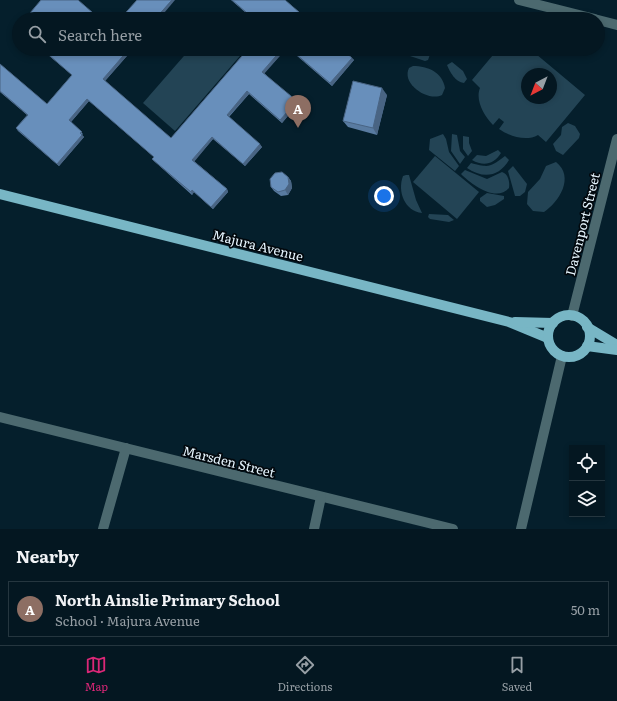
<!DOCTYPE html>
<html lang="en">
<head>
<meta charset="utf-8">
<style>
  body { margin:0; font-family:Literata,serif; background:#12242e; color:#f1f3f6 }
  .controls { position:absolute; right:12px; bottom:12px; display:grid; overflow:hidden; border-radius:0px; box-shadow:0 2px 6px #0003 }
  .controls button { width:36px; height:36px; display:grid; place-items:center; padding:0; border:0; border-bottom:1px solid #25363f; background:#041721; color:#f1f3f6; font:20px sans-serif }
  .compass { position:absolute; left:521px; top:68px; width:36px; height:36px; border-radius:50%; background:#041721; box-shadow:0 2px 6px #0003; rotate:222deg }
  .you { position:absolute; left:384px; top:196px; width:14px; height:14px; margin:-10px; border:3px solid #fff; border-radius:50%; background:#1a73e8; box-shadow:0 0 0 6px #1a73e833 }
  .badge { display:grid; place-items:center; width:26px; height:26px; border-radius:50%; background:#db2777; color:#fff; font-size:13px; font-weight:700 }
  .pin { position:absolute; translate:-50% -33px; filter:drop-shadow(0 1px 2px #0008) }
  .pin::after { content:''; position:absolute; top:21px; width:14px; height:12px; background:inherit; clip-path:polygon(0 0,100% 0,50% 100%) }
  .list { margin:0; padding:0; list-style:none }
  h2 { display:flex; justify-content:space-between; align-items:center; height:52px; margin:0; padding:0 16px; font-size:17px }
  h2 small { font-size:13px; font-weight:400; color:#979fa5 }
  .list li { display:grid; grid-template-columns:26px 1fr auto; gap:12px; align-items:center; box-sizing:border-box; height:56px; margin:0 8px 8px; padding:0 8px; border:1px solid #25363f; border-radius:0px }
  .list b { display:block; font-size:15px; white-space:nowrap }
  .list p { margin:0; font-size:13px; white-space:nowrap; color:#979fa5 }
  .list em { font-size:13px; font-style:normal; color:#979fa5 }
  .icon { flex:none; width:22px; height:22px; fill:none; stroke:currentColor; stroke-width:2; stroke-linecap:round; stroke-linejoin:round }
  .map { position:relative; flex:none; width:617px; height:529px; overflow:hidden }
  .search { position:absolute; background:#041721; box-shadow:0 2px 6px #0003; left:12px; right:12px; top:12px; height:44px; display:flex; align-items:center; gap:10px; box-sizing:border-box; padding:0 14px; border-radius:22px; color:#979fa5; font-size:15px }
  .sheet { height:116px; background:#041721 }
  nav { display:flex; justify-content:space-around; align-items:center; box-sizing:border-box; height:56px; border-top:1px solid #25363f; background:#041721; font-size:11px; color:#979fa5 }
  nav a { display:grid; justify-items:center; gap:2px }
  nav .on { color:#db2777 }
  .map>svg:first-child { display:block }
  .green { fill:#234455; fill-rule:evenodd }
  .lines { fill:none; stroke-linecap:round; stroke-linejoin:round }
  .minor { stroke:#4c696f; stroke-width:10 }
  .major { stroke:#78b6c5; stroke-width:10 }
  .wall { fill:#597ba1 }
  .shaded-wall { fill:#496483 }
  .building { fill:#688fbb; stroke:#496483 }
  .labels { text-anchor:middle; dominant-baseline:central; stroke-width:3.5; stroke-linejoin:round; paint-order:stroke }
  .street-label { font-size:13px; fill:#e7f6ff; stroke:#02080d }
</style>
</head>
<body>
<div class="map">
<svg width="617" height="529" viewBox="0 0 617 529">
  <rect width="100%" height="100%" fill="#051f2c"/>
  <!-- green -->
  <g class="green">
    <polygon points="190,49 246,49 175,131 143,103"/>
    <polygon points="407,49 432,49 428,60 425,61 407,55"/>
    <path d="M498,49h32l55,46 -39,47 -8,-7c-12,7 -29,1 -39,-6l5,-7 -5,-4 -6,7c-9,-9 -18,-25 -13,-37l-8,-8zM527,74h24v24h-24z"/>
    <path d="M452,62l11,9 4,8 -3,4c-9,-1 -14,-11 -17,-18z"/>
    <path d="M413,66c15,0 29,6 32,22l-3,7c-14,7 -41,-11 -33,-27z"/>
    <polygon points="568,123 575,126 580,134 579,138 563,155 556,151 553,144 561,135 562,127"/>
    <polygon points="443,134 446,139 449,152 459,166 455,171 429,150 430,139"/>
    <polygon points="452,134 457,135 460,151 465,157 460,164 451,151"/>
    <polygon points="463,136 469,137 469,143 472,151 468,156 463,149"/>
    <path d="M498,150l3,3c-7,11 -17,14 -29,7l5,-5 9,1z"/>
    <polygon points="435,156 479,192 457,219 413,182"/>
    <path d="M505,156l4,4c-10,17 -26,19 -42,8l4,-5c19,5 19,4 34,-7z"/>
    <path d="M556,162c19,15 3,40 -12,50l-11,-1 -6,-7 1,-12 12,-13 6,-13z"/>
    <polygon points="513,166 527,184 525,192 520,196 515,196 508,171"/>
    <path d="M465,170l22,9 15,-7c6,2 8,9 7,16 -13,15 -38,-4 -48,-14z"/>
    <path d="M406,175h3l7,25 6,13c-17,-2 -25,-21 -19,-37z"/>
    <polygon points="487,193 504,196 504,199 495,205 487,207 480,201 480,198"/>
    <polygon points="429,214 448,215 454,220 449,222 430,219 428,217"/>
  </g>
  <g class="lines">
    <!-- minor -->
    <g class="minor">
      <polyline points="519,0 595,19"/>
      <polyline points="598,20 617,25"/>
      <polyline points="572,316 617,139"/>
      <polyline points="0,417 453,529"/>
      <polyline points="103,529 126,448"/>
      <polyline points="314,529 321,497"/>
      <polyline points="521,529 562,356"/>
    </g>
    <!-- major -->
    <g class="major">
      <polyline points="0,194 509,322 548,338"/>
      <circle cx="569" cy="336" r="21"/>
      <polyline points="515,322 553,323"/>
      <polyline points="587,327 617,345"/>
      <polyline points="587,346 617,350"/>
    </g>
  </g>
  <!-- wall -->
  <g class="wall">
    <polygon points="231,0 285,0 307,19 253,19"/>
    <polygon points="41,49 133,49 105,81 171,138 248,49 286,49 264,73 298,104 282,123 249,94 229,117 262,147 245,166 213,139 194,161 227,189 228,192 213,209 194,192 192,195 154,161 152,159 154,157 89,101 71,122 83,134 82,135 84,137 59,166 18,131 16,128 27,115 0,92 0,64 47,104 72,75"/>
    <polygon points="289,49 342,49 354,60 332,86"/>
    <polygon points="387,95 377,135 348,127 343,121"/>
    <polygon points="288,177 291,181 292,188 288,195 281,196 274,191 271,187"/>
  </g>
  <!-- shaded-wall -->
  <g class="shaded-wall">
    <polygon points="172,0 175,0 159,19 155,19"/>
    <polygon points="129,49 133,49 104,82 103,79"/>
    <polygon points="282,49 286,49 264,74 262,72"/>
    <polygon points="352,58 354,60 332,86 330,83"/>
    <polygon points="382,88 387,95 377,135 373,128"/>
    <polygon points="247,91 249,94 228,117 227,115"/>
    <polygon points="87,99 89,101 70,123 69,120"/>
    <polygon points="297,101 298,104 282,123 280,120"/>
    <polygon points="82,135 84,137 59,166 57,164"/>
    <polygon points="212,137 213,139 194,162 192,160"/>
    <polygon points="260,144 262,147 245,166 243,164"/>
    <polygon points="288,177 291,181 292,188 288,195 285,190"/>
    <polygon points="227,189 228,192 213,209 211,207"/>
    <polygon points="192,190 194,192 192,195 191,192"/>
  </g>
  <!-- building -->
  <g class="building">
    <polygon points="41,0 78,0 100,19 25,19"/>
    <polygon points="137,0 172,0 155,19 120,19"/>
    <polygon points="232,0 285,0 307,19 254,19"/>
    <polygon points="42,49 129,49 103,79 171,138 248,49 282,49 262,72 297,101 280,120 247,91 227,115 260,144 243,164 212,137 192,160 227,189 211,207 192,190 191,192 152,159 154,157 87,99 69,120 82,132 80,133 82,135 57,164 16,128 28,115 0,91 0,64 47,104 72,75"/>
    <polygon points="290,49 342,49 352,58 330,83"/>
    <polygon points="353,81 382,88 373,128 343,121"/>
    <polygon points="282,172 288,177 289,184 285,190 278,192 271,187 270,179 275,173"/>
  </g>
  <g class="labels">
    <!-- street labels -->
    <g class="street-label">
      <text transform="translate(582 224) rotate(-76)">Davenport Street</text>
      <text transform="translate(258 245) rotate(14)">Majura Avenue</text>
      <text transform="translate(229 461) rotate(14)">Marsden Street</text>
    </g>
  </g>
</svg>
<div class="controls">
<button><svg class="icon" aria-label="locate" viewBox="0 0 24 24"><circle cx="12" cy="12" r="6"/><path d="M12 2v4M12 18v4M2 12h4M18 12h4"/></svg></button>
<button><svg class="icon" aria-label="layers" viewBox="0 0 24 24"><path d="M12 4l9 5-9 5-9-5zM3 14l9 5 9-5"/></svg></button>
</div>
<svg class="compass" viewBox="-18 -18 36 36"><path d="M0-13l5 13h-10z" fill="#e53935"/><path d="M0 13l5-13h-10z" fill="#979fa5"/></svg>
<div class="you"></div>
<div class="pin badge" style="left:298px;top:128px;background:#8d6e63">A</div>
<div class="search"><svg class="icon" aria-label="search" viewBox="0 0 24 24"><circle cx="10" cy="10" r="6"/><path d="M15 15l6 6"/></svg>Search here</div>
</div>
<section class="sheet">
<h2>Nearby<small></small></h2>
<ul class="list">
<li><span class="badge" style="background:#8d6e63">A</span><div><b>North Ainslie Primary School</b><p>School · Majura Avenue</p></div><em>50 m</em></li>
</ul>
</section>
<nav>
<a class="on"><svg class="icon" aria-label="map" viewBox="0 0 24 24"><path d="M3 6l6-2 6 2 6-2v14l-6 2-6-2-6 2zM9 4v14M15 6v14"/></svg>Map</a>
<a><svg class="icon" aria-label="directions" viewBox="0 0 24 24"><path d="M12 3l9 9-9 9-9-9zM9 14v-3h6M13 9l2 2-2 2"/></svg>Directions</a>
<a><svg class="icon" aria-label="saved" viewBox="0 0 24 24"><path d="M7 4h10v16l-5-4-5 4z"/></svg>Saved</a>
</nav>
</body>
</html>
